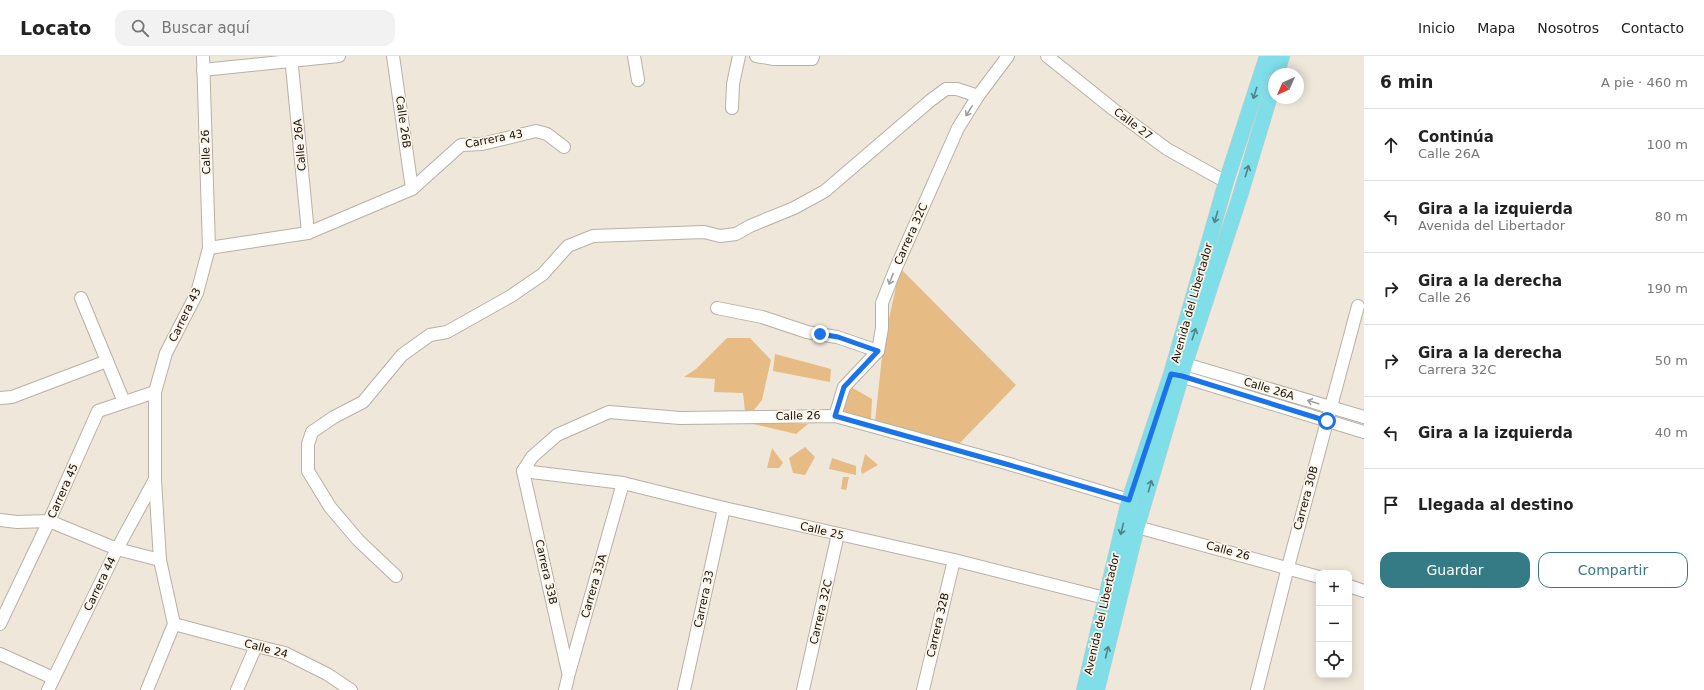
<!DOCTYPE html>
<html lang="es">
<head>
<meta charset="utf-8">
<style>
  body { margin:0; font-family:"DejaVu Sans",sans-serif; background:#f2f2f2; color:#222 }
  .controls { position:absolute; right:12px; bottom:12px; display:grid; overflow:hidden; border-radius:8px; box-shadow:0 2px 10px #0003 }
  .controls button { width:36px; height:36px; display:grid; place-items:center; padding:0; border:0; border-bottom:1px solid #e0e0e0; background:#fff; color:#222; font:20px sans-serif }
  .compass { position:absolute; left:1268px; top:12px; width:36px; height:36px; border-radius:50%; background:#fff; box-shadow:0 2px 10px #0003; rotate:225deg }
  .stop { position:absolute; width:12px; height:12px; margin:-9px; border:3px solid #1a73e8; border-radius:50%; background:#fff }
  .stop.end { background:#1a73e8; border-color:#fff; box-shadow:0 1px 4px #0008 }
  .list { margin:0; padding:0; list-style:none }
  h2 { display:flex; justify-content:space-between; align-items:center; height:52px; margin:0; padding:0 16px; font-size:17px }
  h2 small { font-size:13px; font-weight:400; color:#767676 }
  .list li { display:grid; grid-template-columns:26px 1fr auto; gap:12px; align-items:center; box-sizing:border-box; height:72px; padding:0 16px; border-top:1px solid #e0e0e0 }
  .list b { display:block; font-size:15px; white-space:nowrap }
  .list p { margin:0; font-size:13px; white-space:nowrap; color:#767676 }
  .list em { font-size:13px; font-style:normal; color:#767676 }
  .actions { display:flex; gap:8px; padding:12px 16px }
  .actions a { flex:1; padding:9px 0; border:1px solid #347b85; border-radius:12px; text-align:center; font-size:14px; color:#347b85 }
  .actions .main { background:#347b85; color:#fff }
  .icon { flex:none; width:22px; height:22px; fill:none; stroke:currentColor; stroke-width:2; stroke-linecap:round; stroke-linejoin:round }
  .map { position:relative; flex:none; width:1364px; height:634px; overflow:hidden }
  header { display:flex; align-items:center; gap:24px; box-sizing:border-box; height:56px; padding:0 20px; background:#fff; border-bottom:1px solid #e0e0e0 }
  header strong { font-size:19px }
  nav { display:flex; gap:22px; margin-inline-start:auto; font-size:14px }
  .search { width:280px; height:36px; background:#f2f2f2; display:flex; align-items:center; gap:10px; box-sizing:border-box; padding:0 14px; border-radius:12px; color:#767676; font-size:15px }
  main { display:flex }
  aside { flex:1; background:#fff }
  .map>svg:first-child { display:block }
  .green { fill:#e6bb84 }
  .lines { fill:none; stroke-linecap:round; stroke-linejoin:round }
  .minor-casing { stroke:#b9b0a5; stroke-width:14 }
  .major-casing { stroke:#cbcbca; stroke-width:16 }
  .minor { stroke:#fff; stroke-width:12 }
  .major { stroke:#80dee9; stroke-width:15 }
  .oneway { stroke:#4f8286 }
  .oneway2 { stroke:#a1a09e }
  .route { stroke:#1a73e8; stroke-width:5 }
  .labels { text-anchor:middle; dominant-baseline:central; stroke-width:3.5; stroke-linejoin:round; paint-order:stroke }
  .street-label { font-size:11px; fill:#14110d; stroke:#fdf4e8 }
</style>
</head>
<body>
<header>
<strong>Locato</strong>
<div class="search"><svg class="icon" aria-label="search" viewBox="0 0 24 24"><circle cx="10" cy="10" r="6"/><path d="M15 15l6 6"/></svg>Buscar aquí</div>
<nav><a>Inicio</a><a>Mapa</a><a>Nosotros</a><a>Contacto</a></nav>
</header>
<main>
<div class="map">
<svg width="1364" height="634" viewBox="0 0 1364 634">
  <rect width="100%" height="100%" fill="#f0e7db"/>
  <!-- green -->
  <g class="green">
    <polygon points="900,212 1016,329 957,390 875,366 883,291"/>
    <polygon points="727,282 750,282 771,304 762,344 754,354 745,355 743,337 714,336 715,323 684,321 696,313"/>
    <polygon points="775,298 831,313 830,326 773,315"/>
    <polygon points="849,330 872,343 871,363 840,357"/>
    <polygon points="740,365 808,368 796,378"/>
    <polygon points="805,391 815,401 805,419 793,417 789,402"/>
    <polygon points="772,392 783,407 779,412 767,412"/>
    <polygon points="865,398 878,409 862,418 861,414"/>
    <polygon points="832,402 856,410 856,419 829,413"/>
    <polygon points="843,421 849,421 846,434 841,433"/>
  </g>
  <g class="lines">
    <defs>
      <g id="minor">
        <polyline points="291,0 308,177"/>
        <polyline points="393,0 412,133"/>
        <polyline points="634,0 638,24"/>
        <polyline points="756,0 774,3 812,3 813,0"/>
        <polyline points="1047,0 1113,53 1167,93 1226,126"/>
        <polyline points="203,14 339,0"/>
        <polyline points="732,52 733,28 739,0"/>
        <polyline points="209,192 308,177 412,133 461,89 482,88 536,75 547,78 564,91"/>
        <polyline points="81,242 124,346"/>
        <polyline points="717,252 762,261 807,276 837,281 878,295"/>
        <polyline points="1177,308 1185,308 1364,361"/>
        <polyline points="1174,318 1364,376"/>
        <polyline points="0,342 12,341 107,305"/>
        <polyline points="835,360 844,331 878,295 882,272 882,247 895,214 958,72 978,40 1008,0"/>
        <polyline points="523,415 532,401 557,379 609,356 680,362 835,360 1006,407 1129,444"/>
        <polyline points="523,415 623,427 724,452 954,504 1113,544"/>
        <polyline points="523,415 568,616"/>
        <polyline points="0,464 17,466 49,465 117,493 160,504"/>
        <polyline points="1137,471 1319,521"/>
        <polyline points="396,520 358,484 330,451 308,415 308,388 312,376 334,361 363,346 402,299 430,279 447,276 511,240 543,218 568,190 593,180 704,176 720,180 736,178 750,170 794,152 825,135 931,44 946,33 957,33 978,40"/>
        <polyline points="1349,530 1364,535"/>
        <polyline points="0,568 49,465 98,355 155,336"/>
        <polyline points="174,568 256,590 285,597 327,618 351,634"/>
        <polyline points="0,598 53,622"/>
        <polyline points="48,634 117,493 154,425"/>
        <polyline points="147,634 174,568 160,504 155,424 155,336 166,297 197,237 209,192 203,0"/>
        <polyline points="237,634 256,590"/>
        <polyline points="565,634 569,617 623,427"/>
        <polyline points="684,634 724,452"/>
        <polyline points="803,634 838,478"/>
        <polyline points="923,634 954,504"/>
        <polyline points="1257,634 1288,511 1358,250"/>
      </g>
      <g id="major">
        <polyline points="1277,18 1282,0"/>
        <polyline points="1084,634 1129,444 1171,318 1226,126 1267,0"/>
        <polyline points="1097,634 1137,471 1185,308 1240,140 1274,27"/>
      </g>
    </defs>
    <!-- minor casing -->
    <use href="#minor" class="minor-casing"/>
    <!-- major casing -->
    <use href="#major" class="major-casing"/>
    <!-- minor -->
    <use href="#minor" class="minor"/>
    <!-- major -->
    <use href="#major" class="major"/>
  </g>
  <!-- one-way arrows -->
  <defs><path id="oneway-shaft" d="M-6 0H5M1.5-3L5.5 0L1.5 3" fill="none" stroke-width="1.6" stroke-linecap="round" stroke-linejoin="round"/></defs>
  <g class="oneway">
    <use href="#oneway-shaft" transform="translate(1255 37) rotate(108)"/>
    <use href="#oneway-shaft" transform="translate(1247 115) rotate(-73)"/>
    <use href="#oneway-shaft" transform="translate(1216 161) rotate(106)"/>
    <use href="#oneway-shaft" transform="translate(1194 278) rotate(-72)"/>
    <use href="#oneway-shaft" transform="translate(1150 430) rotate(-74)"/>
    <use href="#oneway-shaft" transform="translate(1122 473) rotate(104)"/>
    <use href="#oneway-shaft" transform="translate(1107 596) rotate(-76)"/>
  </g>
  <g class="oneway2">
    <use href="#oneway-shaft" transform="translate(969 55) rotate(122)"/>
    <use href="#oneway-shaft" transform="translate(891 223) rotate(111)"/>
    <use href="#oneway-shaft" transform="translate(1313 346) rotate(-163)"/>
  </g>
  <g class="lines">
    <!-- route -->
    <polyline class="route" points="820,278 838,281 878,295 844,331 835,360 1006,408 1129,444 1171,318 1182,320 1327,365"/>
  </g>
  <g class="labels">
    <!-- street labels -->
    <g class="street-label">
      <text transform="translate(403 66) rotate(82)">Calle 26B</text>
      <text transform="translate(1133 68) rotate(37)">Calle 27</text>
      <text transform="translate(494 83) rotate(-11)">Carrera 43</text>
      <text transform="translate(300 89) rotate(-95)">Calle 26A</text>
      <text transform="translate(206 96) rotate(-92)">Calle 26</text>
      <text transform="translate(911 178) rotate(-66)">Carrera 32C</text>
      <text transform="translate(1192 247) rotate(-74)">Avenida del Libertador</text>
      <text transform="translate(185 259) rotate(-64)">Carrera 43</text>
      <text transform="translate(1269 333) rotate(17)">Calle 26A</text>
      <text transform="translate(798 360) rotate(-1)">Calle 26</text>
      <text transform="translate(63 435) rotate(-66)">Carrera 45</text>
      <text transform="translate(1306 442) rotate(-75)">Carrera 30B</text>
      <text transform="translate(822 475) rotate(13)">Calle 25</text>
      <text transform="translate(1228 495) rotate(15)">Calle 26</text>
      <text transform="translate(546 516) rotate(77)">Carrera 33B</text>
      <text transform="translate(100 528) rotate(-64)">Carrera 44</text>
      <text transform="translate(594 530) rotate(-74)">Carrera 33A</text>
      <text transform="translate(704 543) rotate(-78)">Carrera 33</text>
      <text transform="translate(821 556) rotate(-77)">Carrera 32C</text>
      <text transform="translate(1102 558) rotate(-77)">Avenida del Libertador</text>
      <text transform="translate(938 569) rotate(-77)">Carrera 32B</text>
      <text transform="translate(266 593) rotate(15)">Calle 24</text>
    </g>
  </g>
</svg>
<div class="controls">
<button>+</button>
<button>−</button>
<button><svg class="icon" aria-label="locate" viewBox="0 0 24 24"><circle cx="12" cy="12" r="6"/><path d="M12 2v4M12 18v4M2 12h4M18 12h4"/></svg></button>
</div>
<svg class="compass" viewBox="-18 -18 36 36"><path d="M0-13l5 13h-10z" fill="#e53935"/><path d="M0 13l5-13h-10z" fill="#767676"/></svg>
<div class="stop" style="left:1327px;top:365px"></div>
<div class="stop end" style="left:820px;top:278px"></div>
</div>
<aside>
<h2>6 min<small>A pie · 460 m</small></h2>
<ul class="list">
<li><svg class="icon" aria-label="ahead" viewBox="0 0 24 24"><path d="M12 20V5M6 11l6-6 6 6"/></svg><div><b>Continúa</b><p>Calle 26A</p></div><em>100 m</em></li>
<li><svg class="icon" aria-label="left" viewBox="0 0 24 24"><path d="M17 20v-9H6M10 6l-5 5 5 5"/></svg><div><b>Gira a la izquierda</b><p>Avenida del Libertador</p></div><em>80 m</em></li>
<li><svg class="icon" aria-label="right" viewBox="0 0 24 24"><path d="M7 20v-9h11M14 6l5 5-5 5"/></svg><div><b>Gira a la derecha</b><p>Calle 26</p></div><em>190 m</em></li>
<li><svg class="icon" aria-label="right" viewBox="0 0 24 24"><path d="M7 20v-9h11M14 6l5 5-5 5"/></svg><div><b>Gira a la derecha</b><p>Carrera 32C</p></div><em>50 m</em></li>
<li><svg class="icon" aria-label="left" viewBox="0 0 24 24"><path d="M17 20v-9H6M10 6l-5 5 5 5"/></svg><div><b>Gira a la izquierda</b></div><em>40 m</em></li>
<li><svg class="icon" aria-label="arrive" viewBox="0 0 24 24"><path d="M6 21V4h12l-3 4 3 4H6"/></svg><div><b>Llegada al destino</b></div></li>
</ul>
<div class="actions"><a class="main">Guardar</a><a>Compartir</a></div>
</aside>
</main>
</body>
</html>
